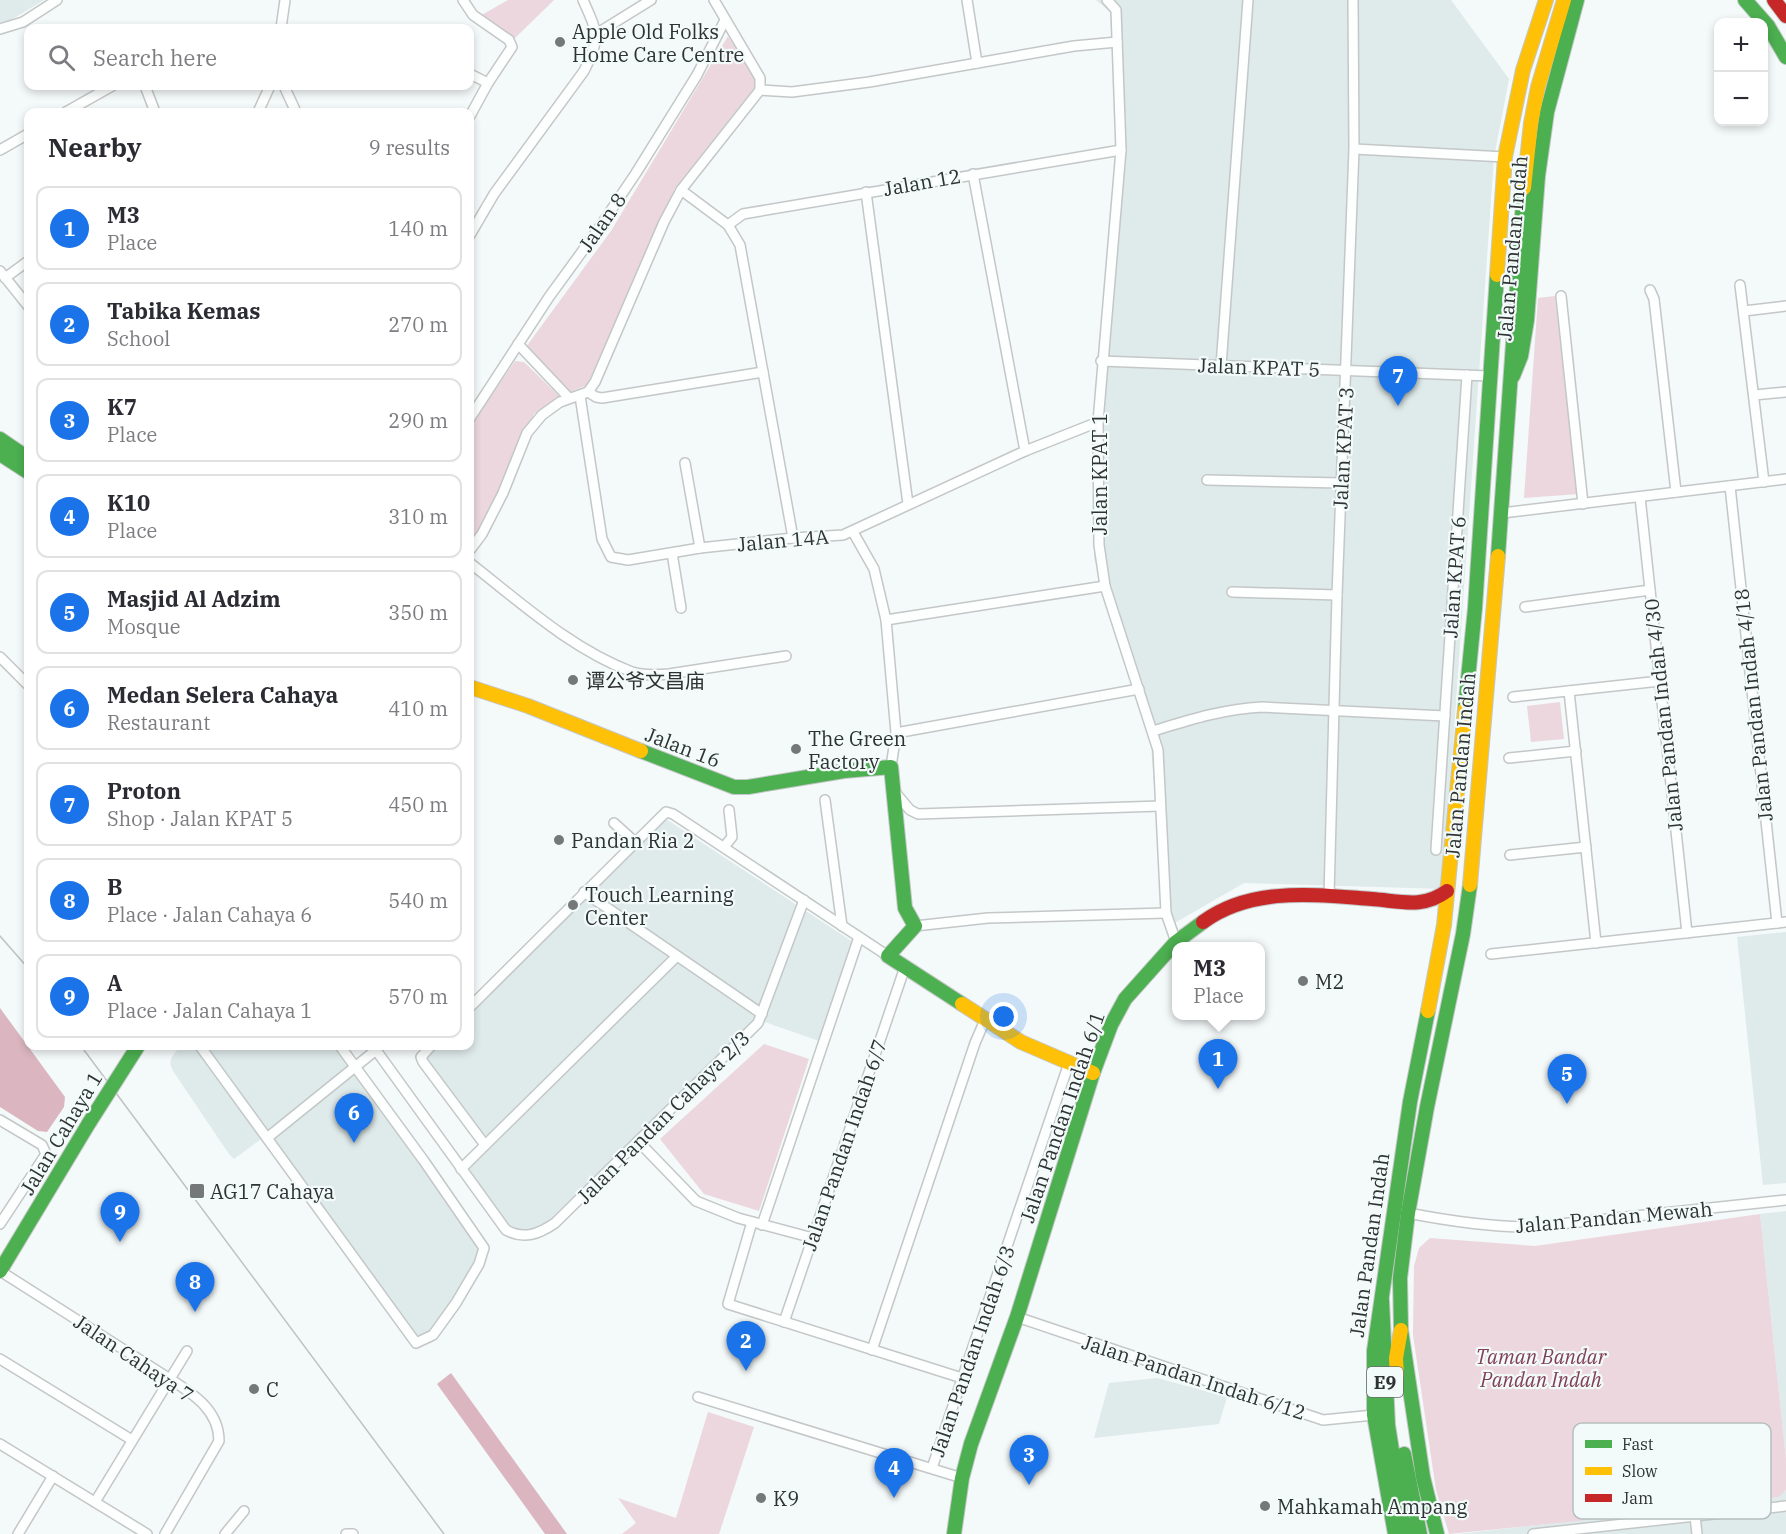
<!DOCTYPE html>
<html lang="en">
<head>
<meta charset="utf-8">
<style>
  body { margin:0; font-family:"IBM Plex Serif","Noto Sans SC",serif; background:#f7f7f7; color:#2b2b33 }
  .controls { position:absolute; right:18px; top:18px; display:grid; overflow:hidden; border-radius:12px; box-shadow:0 3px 9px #0003 }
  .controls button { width:54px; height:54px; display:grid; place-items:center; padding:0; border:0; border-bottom:2px solid #e1e1e2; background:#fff; color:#2b2b33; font:30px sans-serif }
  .you { position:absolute; left:1004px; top:1017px; width:21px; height:21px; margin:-15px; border:4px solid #fff; border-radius:50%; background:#1a73e8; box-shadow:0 0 0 9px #1a73e833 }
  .badge { display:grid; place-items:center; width:39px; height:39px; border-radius:50%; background:#1a73e8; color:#fff; font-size:20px; font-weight:700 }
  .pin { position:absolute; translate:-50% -50px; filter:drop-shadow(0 2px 3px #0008) }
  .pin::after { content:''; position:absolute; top:32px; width:21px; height:18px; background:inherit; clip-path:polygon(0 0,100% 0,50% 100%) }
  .popup { position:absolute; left:1172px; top:942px; width:93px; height:78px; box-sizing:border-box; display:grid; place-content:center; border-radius:12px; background:#fff; filter:drop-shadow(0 2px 4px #0005); font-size:20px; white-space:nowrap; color:#7c7c81 }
  .popup b { font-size:22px; color:#2b2b33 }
  .popup::after { content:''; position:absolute; left:50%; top:100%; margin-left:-12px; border:12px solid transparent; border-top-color:#fff }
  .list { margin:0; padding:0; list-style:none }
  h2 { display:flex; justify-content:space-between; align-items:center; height:78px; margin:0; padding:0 24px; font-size:26px }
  h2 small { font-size:20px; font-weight:400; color:#7c7c81 }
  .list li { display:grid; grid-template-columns:39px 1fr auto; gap:18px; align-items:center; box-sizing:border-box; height:84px; margin:0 12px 12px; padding:0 12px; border:2px solid #e1e1e2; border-radius:12px }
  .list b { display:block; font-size:22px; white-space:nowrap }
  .list p { margin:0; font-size:20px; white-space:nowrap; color:#7c7c81 }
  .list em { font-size:20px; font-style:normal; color:#7c7c81 }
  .icon { flex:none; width:33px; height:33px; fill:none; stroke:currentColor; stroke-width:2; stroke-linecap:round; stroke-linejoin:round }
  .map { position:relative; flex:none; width:1786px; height:1534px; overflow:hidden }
  .search { position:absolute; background:#fff; box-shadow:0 3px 9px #0003; left:24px; top:24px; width:450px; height:66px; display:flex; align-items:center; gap:15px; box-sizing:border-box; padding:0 21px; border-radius:12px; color:#7c7c81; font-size:22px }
  .panel { position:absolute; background:#fff; box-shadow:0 3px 9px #0003; left:24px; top:108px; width:450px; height:942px; border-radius:12px }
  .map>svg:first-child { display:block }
  .built { fill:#dfeaea }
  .green { fill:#ebd7dd }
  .water { fill:#dbb6c1 }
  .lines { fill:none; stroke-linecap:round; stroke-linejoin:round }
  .street-casing { stroke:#c4c7c7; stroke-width:12 }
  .fast-casing { stroke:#c4c7c7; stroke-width:16 }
  .slow-casing { stroke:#c4c7c7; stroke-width:16 }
  .jam-casing { stroke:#c4c7c7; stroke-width:16 }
  .street { stroke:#fdfefe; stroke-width:9 }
  .fast { stroke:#4caf50; stroke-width:14 }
  .slow { stroke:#ffc107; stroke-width:14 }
  .jam { stroke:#c62828; stroke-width:14 }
  .tram { stroke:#c0c2c2; stroke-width:1.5 }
  .fast-bridge-casing { stroke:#c4c7c7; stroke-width:16; stroke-linecap:butt }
  .fast-bridge { stroke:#4caf50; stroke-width:14 }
  .poi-dot { fill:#747878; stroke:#f2fbfa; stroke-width:2 }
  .labels { text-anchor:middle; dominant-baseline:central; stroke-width:4.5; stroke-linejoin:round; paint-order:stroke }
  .shield { fill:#f2fbfa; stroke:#6a6e6e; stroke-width:1.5 }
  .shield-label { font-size:18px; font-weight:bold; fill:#2f3232 }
  .poi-label { font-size:20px; fill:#2f3232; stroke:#f2fbfa; text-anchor:start }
  .street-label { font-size:20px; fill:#2f3232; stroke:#f2fbfa }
  .park-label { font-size:20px; font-style:italic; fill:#823e54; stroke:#f2fbfa }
  .key { fill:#f2fbfa; stroke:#b8bfbe; stroke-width:1.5 }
  .key-label { font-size:16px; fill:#2f3232 }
</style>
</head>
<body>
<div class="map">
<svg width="1786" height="1534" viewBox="0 0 1786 1534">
  <rect width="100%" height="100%" fill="#f4f9f9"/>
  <!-- built -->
  <g class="built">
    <polygon points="0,0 44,0 6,23 0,23"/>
    <polygon points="1096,0 1451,0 1509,79 1494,157 1443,889 1244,883 1166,928 1150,734 1094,559 1094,433 1098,363 1117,154 1110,12"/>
    <polygon points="666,819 853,942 819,1041 756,1019 542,1227 532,1231 516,1232 509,1227 467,1170 491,1145 425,1058 438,1046 470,1046 470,1014"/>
    <polygon points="1786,932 1786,1183 1763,1185 1737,937"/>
    <polygon points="180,1046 333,1046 397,1130 479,1248 476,1262 451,1304 430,1332 418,1337 269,1133 234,1159 229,1154 173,1071 170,1063 172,1057"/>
    <polygon points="1786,1211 1786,1459 1760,1214"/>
    <polygon points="1157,1378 1227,1397 1219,1424 1094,1438 1109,1383"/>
    <polygon points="1786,1490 1786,1534 1458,1534 1779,1497"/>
  </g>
  <!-- green -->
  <g class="green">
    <polygon points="508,0 554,0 514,39 478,17"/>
    <polygon points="728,36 754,78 754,88 675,188 587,385 570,392 526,347 611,231"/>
    <polygon points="1555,296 1579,494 1524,498 1538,298"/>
    <polygon points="515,361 524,362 559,396 534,414 495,500 474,537 470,539 470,427"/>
    <polygon points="1560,702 1564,739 1531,742 1527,706"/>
    <polygon points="764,1044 809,1059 759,1211 704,1194 660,1139"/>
    <polygon points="1760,1214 1786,1459 1786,1490 1779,1497 1677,1509 1651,1467 1596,1476 1587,1520 1449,1534 1436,1490 1413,1335 1414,1266 1419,1248 1430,1238 1535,1246"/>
    <polygon points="708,1412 754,1427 719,1534 622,1534 636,1523 618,1498 676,1518"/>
  </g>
  <!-- water -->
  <g class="water">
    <polygon points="0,1008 65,1097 64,1107 47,1132 38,1131 0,1107"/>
    <polygon points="451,1373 567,1534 545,1534 437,1384"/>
  </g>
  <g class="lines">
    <defs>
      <g id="street">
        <polyline points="463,0 473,15 509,40 512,47 488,83 470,116"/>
        <polyline points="967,0 977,63"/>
        <polyline points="1107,0 1116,10 1121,150 1098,422 1099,545 1105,586 1158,750 1166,913 1176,942"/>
        <polyline points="281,28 285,0"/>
        <polyline points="0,29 23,22 57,0"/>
        <polyline points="596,34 651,0"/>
        <polyline points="470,74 488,83"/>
        <polyline points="145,86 155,112"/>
        <polyline points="284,86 296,112"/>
        <polyline points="760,90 792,92 869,82 1074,46 1117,42"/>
        <polyline points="66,112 112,86"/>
        <polyline points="258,112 270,86"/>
        <polyline points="1354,149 1505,157"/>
        <polyline points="0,150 28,134"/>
        <polyline points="973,174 1025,451"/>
        <polyline points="681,190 728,225 740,245 793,538"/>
        <polyline points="866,192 908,504"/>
        <polyline points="728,225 743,214 1121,150"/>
        <path d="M470,235l24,-41 90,-123c17,-35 14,-37 -1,-71"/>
        <polyline points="0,271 28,306"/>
        <polyline points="5,278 28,261"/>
        <polyline points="1740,285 1764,482"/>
        <polyline points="1650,290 1654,299 1676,492"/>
        <polyline points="1561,296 1583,504"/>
        <polyline points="1744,311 1786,306"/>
        <polyline points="518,344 569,398"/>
        <polyline points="1101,361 1489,376"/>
        <polyline points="1221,366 1248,0"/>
        <polyline points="588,392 596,397 602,398 763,372"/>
        <polyline points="1754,395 1786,392"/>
        <polyline points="580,396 602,539 611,557 628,560 700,548 793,538 843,535 1025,451 1098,422"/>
        <polyline points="470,418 549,297 597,231 636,173 697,75 725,20"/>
        <polyline points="685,463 700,548"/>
        <polyline points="1207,480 1341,483"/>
        <polyline points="1730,486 1777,923"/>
        <polyline points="1640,497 1687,933"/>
        <polyline points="1502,513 1786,479"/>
        <polyline points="853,532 874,569 886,620 896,733 891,767"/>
        <polyline points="470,550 482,534 503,493 527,433 542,415 560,402 588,392 595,382 664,222 681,190 760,90 760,78 714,0"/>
        <polyline points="672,553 681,608"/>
        <path d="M470,563c50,39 101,86 162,109 12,4 25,3 37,2l117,-18"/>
        <polyline points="1232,592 1337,595"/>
        <polyline points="1525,607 1650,590"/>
        <polyline points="886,620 1105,586"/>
        <polyline points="0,657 28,685"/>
        <polyline points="1569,691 1596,943"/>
        <polyline points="1513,697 1660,681"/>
        <path d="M1153,731c36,-11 70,-22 109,-24l183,9"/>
        <polyline points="896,733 1139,689"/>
        <polyline points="1509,758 1576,751"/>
        <polyline points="894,791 910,810 918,814 1160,806"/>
        <polyline points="825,800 842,926"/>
        <polyline points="614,823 635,842"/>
        <polyline points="724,847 732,837 729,810"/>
        <polyline points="1436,850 1467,375"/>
        <polyline points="1510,855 1586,847"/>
        <polyline points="584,892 762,1014"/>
        <polyline points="1329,896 1337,595 1354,149 1353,0"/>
        <polyline points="915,926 988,918 1166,913"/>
        <polyline points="1491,954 1786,922"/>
        <polyline points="470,1007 666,812 673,814 888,956"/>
        <polyline points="200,1046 416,1343 433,1335 456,1303 479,1264 484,1248 424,1161 340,1046"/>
        <path d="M373,1046l133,184c18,10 33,4 49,-7l203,-200 46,-123"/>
        <polyline points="431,1046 421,1057 423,1062 485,1145"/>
        <polyline points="0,1120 42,1145 46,1154 0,1224"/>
        <polyline points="267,1138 376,1050"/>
        <polyline points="638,1141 696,1201 738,1218 813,1238"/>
        <polyline points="461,1169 677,956"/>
        <path d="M1408,1213c41,8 82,14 124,14l254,-27"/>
        <polyline points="752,1222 728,1304 962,1378"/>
        <polyline points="762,1225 859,937"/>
        <path d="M0,1271l170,108c23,15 49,31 49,62l-54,93"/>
        <polyline points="1017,1317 1323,1420 1374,1415"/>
        <polyline points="784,1322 905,967"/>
        <polyline points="872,1350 975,1043 985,1020"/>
        <polyline points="0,1359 132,1440"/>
        <polyline points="698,1397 962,1478"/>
        <polyline points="0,1444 147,1534"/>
        <polyline points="932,1468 1069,1063"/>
        <polyline points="95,1502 187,1351"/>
        <polyline points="1695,1516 1697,1534"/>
        <polyline points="18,1534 53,1476"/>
        <polyline points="225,1534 244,1511"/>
        <polyline points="346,1534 353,1534"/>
        <polyline points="1533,1534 1786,1506"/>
      </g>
      <g id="fast">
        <polyline points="1745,0 1768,26 1786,57"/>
        <polyline points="1513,376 1521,356 1527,320 1538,176 1547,112 1577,0"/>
        <polyline points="0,439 28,458"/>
        <polyline points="0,454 28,472"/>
        <polyline points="1498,556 1524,188"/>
        <polyline points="1465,709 1475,608 1497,275"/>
        <polyline points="641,751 734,787 748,787 844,771 891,767 905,908 915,926 888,956 962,1004"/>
        <polyline points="0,1271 89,1123"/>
        <polyline points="1382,1301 1388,1425 1403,1520 1407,1534"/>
        <polyline points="1404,1454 1420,1534"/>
        <polyline points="954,1534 962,1478 971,1444 1017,1317 1093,1073 1111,1025 1125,999 1176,942 1203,922"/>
        <polyline points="1395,1534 1374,1415 1374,1351 1410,1102 1428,1011"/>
        <polyline points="1437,1534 1423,1477 1401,1330 1400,1278 1408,1213 1427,1107 1463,934 1470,885"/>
      </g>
      <g id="slow">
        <polyline points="1524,188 1531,123 1538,87 1564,0"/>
        <polyline points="1497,275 1505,157 1523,70 1546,0"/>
        <polyline points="470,687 528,706 641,751"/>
        <polyline points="1470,885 1498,556"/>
        <polyline points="962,1004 1021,1042 1093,1073"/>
        <polyline points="1428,1011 1444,925 1465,709"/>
        <polyline points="1397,1376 1396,1358 1401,1330"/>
      </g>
      <g id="jam">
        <polyline points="1774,0 1786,16"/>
        <path d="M1203,922c49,-36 113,-27 169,-23 28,2 51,10 75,-8"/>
      </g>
    </defs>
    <!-- street casing -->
    <use href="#street" class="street-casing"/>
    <!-- fast casing -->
    <use href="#fast" class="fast-casing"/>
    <!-- slow casing -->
    <use href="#slow" class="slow-casing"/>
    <!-- jam casing -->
    <use href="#jam" class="jam-casing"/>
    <!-- street -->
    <use href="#street" class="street"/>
    <!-- fast -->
    <use href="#fast" class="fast"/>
    <!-- slow -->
    <use href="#slow" class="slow"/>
    <!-- jam -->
    <use href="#jam" class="jam"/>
    <!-- tram -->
    <g class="tram">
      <polyline points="0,936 28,968"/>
      <polyline points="81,1046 444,1534"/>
    </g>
    <defs>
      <polyline id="fast-bridge" points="89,1123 138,1046"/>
    </defs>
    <!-- fast-bridge casing -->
    <use href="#fast-bridge" class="fast-bridge-casing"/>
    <!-- fast-bridge -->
    <use href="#fast-bridge" class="fast-bridge"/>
  </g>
  <!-- markers -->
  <g class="poi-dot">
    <circle cx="560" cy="42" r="6"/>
    <circle cx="573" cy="680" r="6"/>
    <circle cx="796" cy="749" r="6"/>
    <circle cx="559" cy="840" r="6"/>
    <circle cx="573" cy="905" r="6"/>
    <circle cx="1303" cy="981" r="6"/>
    <rect x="189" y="1183" width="16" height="16" rx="3"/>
    <circle cx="254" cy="1389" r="6"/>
    <circle cx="761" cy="1498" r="6"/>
    <circle cx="1265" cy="1506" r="6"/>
  </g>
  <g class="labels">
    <!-- shield labels -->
    <rect class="shield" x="1367" y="1367" width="36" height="30" rx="4.5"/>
    <g class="shield-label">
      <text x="1385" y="1382">E9</text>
    </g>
    <!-- poi labels -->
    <g class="poi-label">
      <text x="572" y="31">Apple Old Folks<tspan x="572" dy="23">Home Care Centre</tspan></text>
      <text x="585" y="680">谭公爷文昌庙</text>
      <text x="808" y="738">The Green<tspan x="808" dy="23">Factory</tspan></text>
      <text x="571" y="840">Pandan Ria 2</text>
      <text x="585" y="894">Touch Learning<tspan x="585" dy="23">Center</tspan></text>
      <text x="1315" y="981">M2</text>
      <text x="210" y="1191">AG17 Cahaya</text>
      <text x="266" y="1389">C</text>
      <text x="773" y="1498">K9</text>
      <text x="1277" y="1506">Mahkamah Ampang</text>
    </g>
    <!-- street labels -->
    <g class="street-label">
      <text transform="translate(922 182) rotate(-10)">Jalan 12</text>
      <text transform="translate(602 222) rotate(-55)">Jalan 8</text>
      <text transform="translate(1512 248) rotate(-85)">Jalan Pandan Indah</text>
      <text transform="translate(1259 367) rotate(2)">Jalan KPAT 5</text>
      <text transform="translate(1343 448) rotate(-87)">Jalan KPAT 3</text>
      <text transform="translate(1099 474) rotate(-90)">Jalan KPAT 1</text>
      <text transform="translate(783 540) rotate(-5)">Jalan 14A</text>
      <text transform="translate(1454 577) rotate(-86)">Jalan KPAT 6</text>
      <text transform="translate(1753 705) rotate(-96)">Jalan Pandan Indah 4/18</text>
      <text transform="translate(1663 715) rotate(-96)">Jalan Pandan Indah 4/30</text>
      <text transform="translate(683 747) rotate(21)">Jalan 16</text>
      <text transform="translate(1460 765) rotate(-85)">Jalan Pandan Indah</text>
      <text transform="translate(663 1117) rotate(-45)">Jalan Pandan Cahaya 2/3</text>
      <text transform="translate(1062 1117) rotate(-71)">Jalan Pandan Indah 6/1</text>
      <text transform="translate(61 1133) rotate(-59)">Jalan Cahaya 1</text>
      <text transform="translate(844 1145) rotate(-71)">Jalan Pandan Indah 6/7</text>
      <text transform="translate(1614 1217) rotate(-5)">Jalan Pandan Mewah</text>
      <text transform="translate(1369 1245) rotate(-82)">Jalan Pandan Indah</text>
      <text transform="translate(972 1351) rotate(-71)">Jalan Pandan Indah 6/3</text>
      <text transform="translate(134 1358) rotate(34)">Jalan Cahaya 7</text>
      <text transform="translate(1194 1377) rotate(18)">Jalan Pandan Indah 6/12</text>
    </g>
    <!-- park labels -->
    <g class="park-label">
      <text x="1541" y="1356">Taman Bandar<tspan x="1541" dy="23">Pandan Indah</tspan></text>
    </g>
  </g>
  <!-- legend -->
  <rect x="1573" y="1423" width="198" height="96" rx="9" class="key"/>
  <rect x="1585" y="1440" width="27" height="8" fill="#4caf50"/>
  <rect x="1585" y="1467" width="27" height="8" fill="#ffc107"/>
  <rect x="1585" y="1494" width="27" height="8" fill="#c62828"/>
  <g class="key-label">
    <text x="1622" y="1450">Fast</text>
    <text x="1622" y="1477">Slow</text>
    <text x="1622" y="1504">Jam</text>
  </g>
</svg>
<div class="controls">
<button>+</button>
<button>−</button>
</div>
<div class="you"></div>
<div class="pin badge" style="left:1218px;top:1089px">1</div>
<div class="popup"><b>M3</b>Place</div>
<div class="pin badge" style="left:746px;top:1371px">2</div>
<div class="pin badge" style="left:1029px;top:1485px">3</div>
<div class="pin badge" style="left:894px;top:1498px">4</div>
<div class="pin badge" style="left:1567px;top:1104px">5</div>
<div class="pin badge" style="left:354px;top:1143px">6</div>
<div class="pin badge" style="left:1398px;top:406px">7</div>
<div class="pin badge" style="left:195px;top:1312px">8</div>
<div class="pin badge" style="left:120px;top:1242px">9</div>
<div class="search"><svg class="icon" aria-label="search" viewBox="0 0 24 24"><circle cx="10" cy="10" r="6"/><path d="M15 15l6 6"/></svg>Search here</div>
<section class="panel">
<h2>Nearby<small>9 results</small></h2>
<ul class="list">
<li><span class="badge">1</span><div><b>M3</b><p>Place</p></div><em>140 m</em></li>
<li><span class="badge">2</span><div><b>Tabika Kemas</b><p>School</p></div><em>270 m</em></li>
<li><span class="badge">3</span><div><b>K7</b><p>Place</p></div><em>290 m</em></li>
<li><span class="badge">4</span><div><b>K10</b><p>Place</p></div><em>310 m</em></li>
<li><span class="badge">5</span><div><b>Masjid Al Adzim</b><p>Mosque</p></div><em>350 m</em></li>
<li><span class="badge">6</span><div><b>Medan Selera Cahaya</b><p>Restaurant</p></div><em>410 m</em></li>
<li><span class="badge">7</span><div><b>Proton</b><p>Shop · Jalan KPAT 5</p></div><em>450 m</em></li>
<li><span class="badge">8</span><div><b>B</b><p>Place · Jalan Cahaya 6</p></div><em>540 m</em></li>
<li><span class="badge">9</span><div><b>A</b><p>Place · Jalan Cahaya 1</p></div><em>570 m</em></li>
</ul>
</section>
</div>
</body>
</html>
